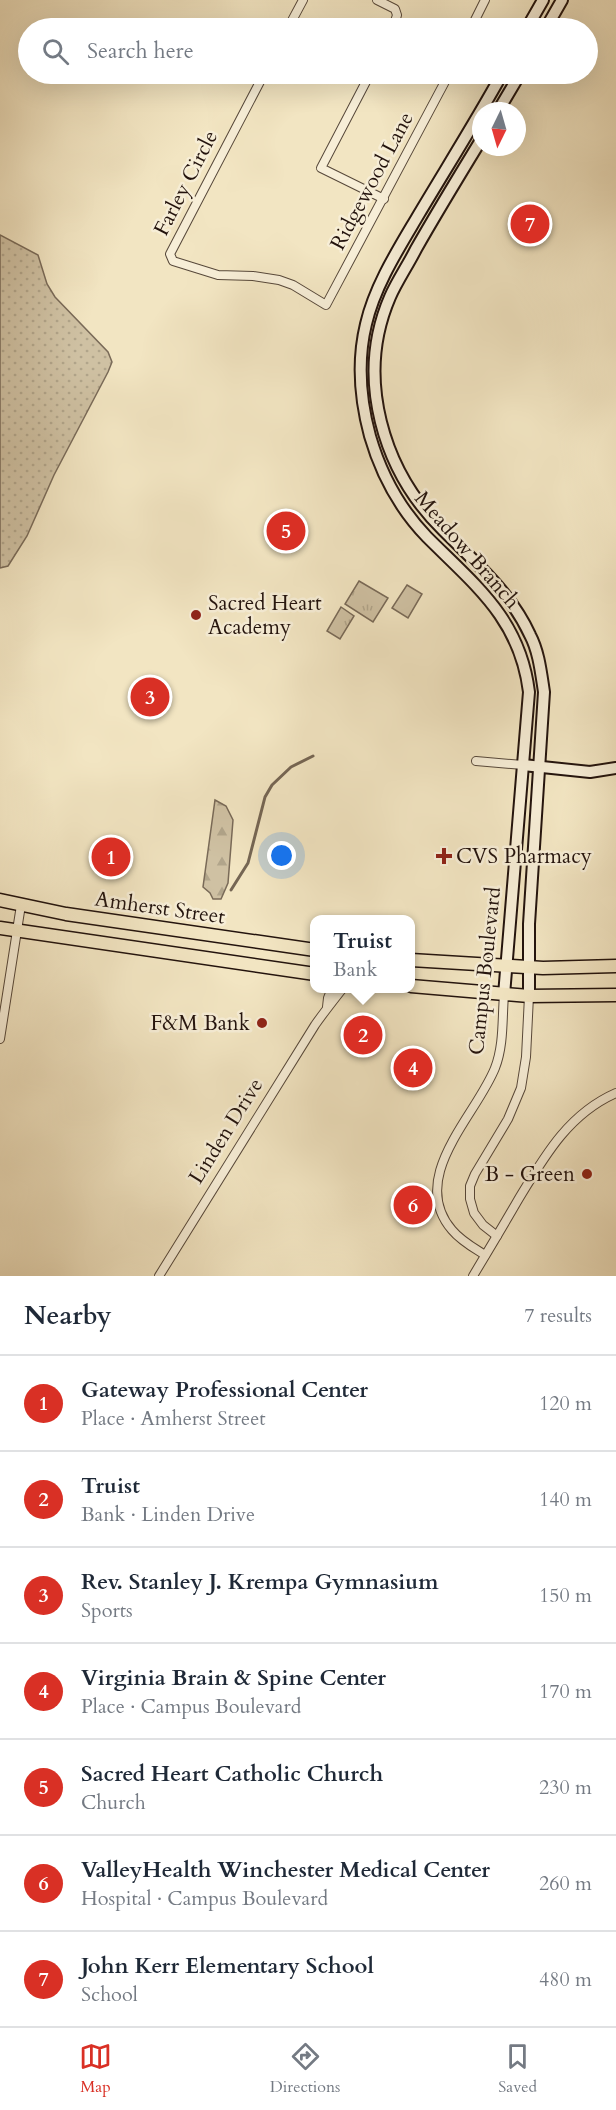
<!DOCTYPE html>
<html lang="en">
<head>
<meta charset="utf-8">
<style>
  body { margin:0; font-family:Cardo,serif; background:#f2f2f3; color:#1f2937 }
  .compass { position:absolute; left:472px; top:102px; width:54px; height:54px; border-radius:50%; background:#fff; box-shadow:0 6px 24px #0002; rotate:185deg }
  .you { position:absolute; left:282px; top:856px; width:21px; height:21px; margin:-15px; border:4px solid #fff; border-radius:50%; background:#1a73e8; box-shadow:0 0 0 9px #1a73e833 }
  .badge { display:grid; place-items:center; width:39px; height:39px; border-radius:50%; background:#d93025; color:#fff; font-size:20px; font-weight:700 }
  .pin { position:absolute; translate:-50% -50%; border:3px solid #fff; box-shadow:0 2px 6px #0006 }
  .popup { position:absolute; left:310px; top:915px; width:105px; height:78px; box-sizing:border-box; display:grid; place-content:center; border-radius:12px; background:#fff; filter:drop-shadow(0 2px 4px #0005); font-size:20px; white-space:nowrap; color:#747a83 }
  .popup b { font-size:22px; color:#1f2937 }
  .popup::after { content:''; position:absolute; left:50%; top:100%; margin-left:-12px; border:12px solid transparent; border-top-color:#fff }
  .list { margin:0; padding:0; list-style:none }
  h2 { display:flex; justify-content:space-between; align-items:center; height:78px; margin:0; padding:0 24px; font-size:26px }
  h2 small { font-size:20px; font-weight:400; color:#747a83 }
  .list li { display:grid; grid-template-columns:39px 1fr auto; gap:18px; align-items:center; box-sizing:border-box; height:96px; padding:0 24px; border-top:2px solid #e0e1e3 }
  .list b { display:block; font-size:22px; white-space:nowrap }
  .list p { margin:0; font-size:20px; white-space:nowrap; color:#747a83 }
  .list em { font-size:20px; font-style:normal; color:#747a83 }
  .icon { flex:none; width:33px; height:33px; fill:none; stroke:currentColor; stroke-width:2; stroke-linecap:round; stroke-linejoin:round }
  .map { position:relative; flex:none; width:616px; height:1276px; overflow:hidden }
  .search { position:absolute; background:#fff; box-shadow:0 6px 24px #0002; left:18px; right:18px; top:18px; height:66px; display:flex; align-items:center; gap:15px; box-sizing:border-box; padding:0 21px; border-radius:33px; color:#747a83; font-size:22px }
  .sheet { height:750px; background:#fff }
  nav { display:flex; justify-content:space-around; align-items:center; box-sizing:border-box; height:84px; border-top:2px solid #e0e1e3; background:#fff; font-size:16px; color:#747a83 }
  nav a { display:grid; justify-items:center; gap:3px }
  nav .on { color:#d93025 }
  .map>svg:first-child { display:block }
  .grass { fill:url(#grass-dots); stroke:#796a58; stroke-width:1.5 }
  .forest { fill:url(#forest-firs); stroke:#796a58; stroke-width:1.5 }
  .park { fill:url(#park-tufts); stroke:#796a58; stroke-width:1.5 }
  .pitch { fill:#cfc1a3; stroke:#796a58; stroke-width:1.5 }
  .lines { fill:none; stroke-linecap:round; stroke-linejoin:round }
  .stream { stroke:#756654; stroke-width:3 }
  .minor-casing { stroke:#57483a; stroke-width:10 }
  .secondary-casing { stroke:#23130d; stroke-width:14 }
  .primary-casing { stroke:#23130d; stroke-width:15 }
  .minor { stroke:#f7eed7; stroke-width:8 }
  .secondary { stroke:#f7eed7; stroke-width:10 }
  .primary { stroke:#f2e5c2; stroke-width:12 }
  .poi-dot { fill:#8f2418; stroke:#f7eed7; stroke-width:2 }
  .labels { text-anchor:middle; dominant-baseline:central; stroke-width:5; stroke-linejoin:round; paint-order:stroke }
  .street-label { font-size:21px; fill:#23130d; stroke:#f7eed7 }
  .poi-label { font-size:21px; fill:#23130d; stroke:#f7eed7; text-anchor:start }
</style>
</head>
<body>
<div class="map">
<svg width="616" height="1276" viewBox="0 0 616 1276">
  <defs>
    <pattern id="grass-dots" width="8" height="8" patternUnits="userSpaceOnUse" patternTransform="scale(1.5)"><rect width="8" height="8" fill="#cfc1a3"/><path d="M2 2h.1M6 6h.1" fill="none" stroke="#b1a58b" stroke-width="1.8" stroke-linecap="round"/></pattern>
    <pattern id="forest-firs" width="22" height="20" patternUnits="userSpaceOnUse" patternTransform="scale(1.5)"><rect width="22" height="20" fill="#cfc1a3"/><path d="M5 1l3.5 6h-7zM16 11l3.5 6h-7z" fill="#b1a58b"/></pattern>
    <pattern id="park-tufts" width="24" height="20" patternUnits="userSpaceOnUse" patternTransform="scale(1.5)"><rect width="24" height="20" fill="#cfc1a3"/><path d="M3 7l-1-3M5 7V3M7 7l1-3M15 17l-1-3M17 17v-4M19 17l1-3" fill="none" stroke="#b1a58b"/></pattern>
  </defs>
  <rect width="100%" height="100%" fill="#f2e5c2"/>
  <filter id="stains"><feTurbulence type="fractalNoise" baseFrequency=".00333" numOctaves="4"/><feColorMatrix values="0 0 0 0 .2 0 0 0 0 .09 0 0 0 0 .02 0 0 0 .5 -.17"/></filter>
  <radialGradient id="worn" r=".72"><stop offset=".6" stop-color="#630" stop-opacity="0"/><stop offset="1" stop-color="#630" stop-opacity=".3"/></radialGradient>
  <!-- grass -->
  <polygon class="grass" points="0,235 38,255 47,284 55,297 108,352 112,362 108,372 54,475 27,536 8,566 0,568"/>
  <!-- forest -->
  <polygon class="forest" points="215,800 226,806 233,820 228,883 221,899 213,899 210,893 203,887"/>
  <!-- park -->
  <g class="park">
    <polygon points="359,581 388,598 373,622 345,604"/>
    <polygon points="341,607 354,616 340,639 327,631"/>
  </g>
  <!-- pitch -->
  <polygon class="pitch" points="407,585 422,594 408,618 392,608"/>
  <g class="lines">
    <!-- stream -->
    <polyline class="stream" points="231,890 248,863 265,797 272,785 291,767 313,756"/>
    <defs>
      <g id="minor">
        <polyline points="377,0 395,9 397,15 393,28"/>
        <polyline points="288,28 303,0"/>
        <polyline points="471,28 485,0"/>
        <polyline points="264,74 170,254 173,261 218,275 253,276 279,280 293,285 326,305 449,74"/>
        <polyline points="370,74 321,168 384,199"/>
        <polyline points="476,761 523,765"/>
        <polyline points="327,1007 328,998 332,988"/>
        <polyline points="0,1039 21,905"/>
        <polyline points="497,1236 483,1225 474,1213 470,1199 470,1186 475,1174 508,1119 521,1088 526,1057 529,996"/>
        <path d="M485,1255c-11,-7 -24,-14 -33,-25 -45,-53 24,-114 43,-162 9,-23 7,-49 9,-73"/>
        <path d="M159,1276l156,-251c9,-13 18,-24 28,-37"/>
        <path d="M473,1276c15,-25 30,-50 45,-76 26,-43 50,-86 98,-107"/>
      </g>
      <g id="secondary">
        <polyline points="527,28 543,0"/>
        <polyline points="546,28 562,0"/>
        <path d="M502,74c-26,47 -55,93 -83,140 -20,34 -44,71 -53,110 -9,37 -6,75 4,112 11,38 29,72 57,101 49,49 93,82 102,155l-25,303"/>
        <polyline points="498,111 520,74"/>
        <path d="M481,140c-22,36 -44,72 -65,109 -8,16 -19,32 -26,48 -35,81 -7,174 53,233 32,32 68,63 87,105 9,17 11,38 14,57l-15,232v72"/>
        <polyline points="523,765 590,772 616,768"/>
      </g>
      <g id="primary">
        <polyline points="0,900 66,914 315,950"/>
        <polyline points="0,928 315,974"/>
        <polyline points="411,960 543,968 616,966"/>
        <polyline points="411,986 529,996 616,995"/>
      </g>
    </defs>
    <!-- minor casing -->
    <use href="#minor" class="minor-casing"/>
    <!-- secondary casing -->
    <use href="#secondary" class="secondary-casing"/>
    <!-- primary casing -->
    <use href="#primary" class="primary-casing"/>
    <!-- minor -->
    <use href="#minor" class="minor"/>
    <!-- secondary -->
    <use href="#secondary" class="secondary"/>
    <!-- primary -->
    <use href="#primary" class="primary"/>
  </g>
  <!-- markers -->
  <g class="poi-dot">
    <circle cx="196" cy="615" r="6"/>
    <path d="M441 847h6v6h6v6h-6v6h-6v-6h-6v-6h6z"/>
    <circle cx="262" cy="1023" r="6"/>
    <circle cx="587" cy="1174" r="6"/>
  </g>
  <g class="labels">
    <!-- street labels -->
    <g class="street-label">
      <text transform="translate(372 181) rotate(-62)">Ridgewood Lane</text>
      <text transform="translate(186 183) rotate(-63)">Farley Circle</text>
      <text transform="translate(467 550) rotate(49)">Meadow Branch</text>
      <text transform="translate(160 908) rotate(8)">Amherst Street</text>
      <text transform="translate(485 971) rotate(-84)">Campus Boulevard</text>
      <text transform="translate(226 1131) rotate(-58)">Linden Drive</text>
    </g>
    <!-- poi labels -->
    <g class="poi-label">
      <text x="208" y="603">Sacred Heart<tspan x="208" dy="24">Academy</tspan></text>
      <text x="456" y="856">CVS Pharmacy</text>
      <text x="250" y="1023" text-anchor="end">F&amp;M Bank</text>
      <text x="575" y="1174" text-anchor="end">B - Green</text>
    </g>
  </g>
  <rect width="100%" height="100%" filter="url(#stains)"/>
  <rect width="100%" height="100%" fill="url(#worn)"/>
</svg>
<svg class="compass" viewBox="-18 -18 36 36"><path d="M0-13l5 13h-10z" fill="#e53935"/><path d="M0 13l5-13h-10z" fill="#747a83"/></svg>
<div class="you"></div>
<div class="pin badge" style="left:111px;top:857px">1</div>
<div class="pin badge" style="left:363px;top:1035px">2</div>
<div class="popup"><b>Truist</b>Bank</div>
<div class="pin badge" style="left:150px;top:697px">3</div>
<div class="pin badge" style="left:413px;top:1068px">4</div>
<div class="pin badge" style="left:286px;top:531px">5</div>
<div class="pin badge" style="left:413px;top:1205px">6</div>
<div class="pin badge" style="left:530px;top:224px">7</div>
<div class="search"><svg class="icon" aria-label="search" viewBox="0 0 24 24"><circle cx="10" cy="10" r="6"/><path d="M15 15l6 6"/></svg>Search here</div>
</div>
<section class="sheet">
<h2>Nearby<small>7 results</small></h2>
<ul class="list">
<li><span class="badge">1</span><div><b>Gateway Professional Center</b><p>Place · Amherst Street</p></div><em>120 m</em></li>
<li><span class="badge">2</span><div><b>Truist</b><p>Bank · Linden Drive</p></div><em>140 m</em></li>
<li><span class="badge">3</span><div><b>Rev. Stanley J. Krempa Gymnasium</b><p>Sports</p></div><em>150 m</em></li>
<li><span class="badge">4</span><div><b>Virginia Brain &amp; Spine Center</b><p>Place · Campus Boulevard</p></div><em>170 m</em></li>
<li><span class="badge">5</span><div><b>Sacred Heart Catholic Church</b><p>Church</p></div><em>230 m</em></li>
<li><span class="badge">6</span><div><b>ValleyHealth Winchester Medical Center</b><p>Hospital · Campus Boulevard</p></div><em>260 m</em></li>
<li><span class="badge">7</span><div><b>John Kerr Elementary School</b><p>School</p></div><em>480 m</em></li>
</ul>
</section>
<nav>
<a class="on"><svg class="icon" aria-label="map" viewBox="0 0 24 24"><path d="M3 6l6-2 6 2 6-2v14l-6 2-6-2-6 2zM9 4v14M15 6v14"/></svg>Map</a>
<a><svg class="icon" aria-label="directions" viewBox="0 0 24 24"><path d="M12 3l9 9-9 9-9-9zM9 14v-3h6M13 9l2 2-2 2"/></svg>Directions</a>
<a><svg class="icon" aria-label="saved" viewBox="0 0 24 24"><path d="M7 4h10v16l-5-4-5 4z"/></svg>Saved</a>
</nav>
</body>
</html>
